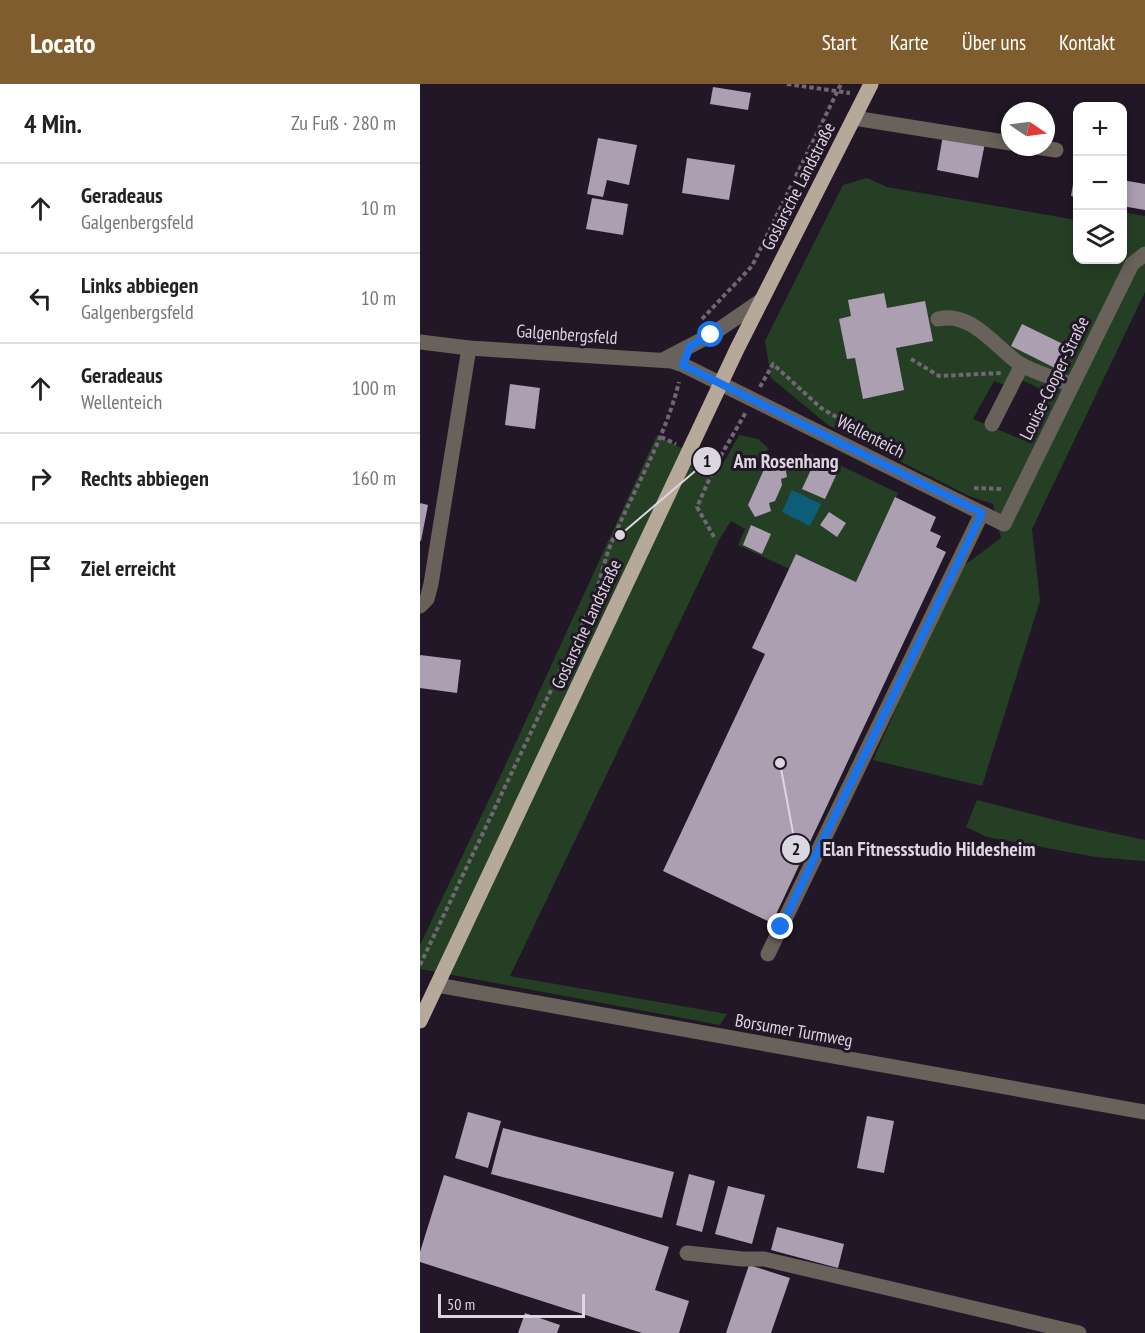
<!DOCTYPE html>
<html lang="de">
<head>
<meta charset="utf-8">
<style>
  body { margin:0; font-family:"PT Sans Narrow",sans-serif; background:#f6f6f6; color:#222 }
  .controls { position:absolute; right:18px; top:18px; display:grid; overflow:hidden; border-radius:12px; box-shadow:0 3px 15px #0003 }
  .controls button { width:54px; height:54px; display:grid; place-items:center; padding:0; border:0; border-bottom:2px solid #e0e0e0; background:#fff; color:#222; font:30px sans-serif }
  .compass { position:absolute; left:581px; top:18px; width:54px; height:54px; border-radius:50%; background:#fff; box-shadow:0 3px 15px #0003; rotate:103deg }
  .scale { position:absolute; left:18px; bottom:15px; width:147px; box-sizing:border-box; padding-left:6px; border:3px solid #dcd6e0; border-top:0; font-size:16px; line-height:21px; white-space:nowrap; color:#dcd6e0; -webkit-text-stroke:4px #211726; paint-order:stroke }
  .stop { position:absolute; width:18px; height:18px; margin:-14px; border:4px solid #1a73e8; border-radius:50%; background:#fff }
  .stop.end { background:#1a73e8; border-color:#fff; box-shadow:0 2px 6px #0008 }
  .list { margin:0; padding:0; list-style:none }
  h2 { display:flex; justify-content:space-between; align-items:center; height:78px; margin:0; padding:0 24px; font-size:26px }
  h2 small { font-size:20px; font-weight:400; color:#767676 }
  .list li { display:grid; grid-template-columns:39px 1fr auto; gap:18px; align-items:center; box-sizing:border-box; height:90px; padding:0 24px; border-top:2px solid #e0e0e0 }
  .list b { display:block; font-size:22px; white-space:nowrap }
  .list p { margin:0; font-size:20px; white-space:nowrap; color:#767676 }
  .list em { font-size:20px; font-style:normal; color:#767676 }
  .icon { flex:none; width:33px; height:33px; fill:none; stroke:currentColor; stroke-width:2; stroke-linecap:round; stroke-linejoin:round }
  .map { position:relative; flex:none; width:725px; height:1249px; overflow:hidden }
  header { display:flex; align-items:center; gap:36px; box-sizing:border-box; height:84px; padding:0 30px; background:#7f5d2f; color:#fff }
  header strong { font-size:28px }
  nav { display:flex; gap:33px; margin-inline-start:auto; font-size:21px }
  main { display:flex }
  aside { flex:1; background:#fff }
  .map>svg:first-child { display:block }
  .green { fill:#253f24; fill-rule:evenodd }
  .water { fill:#0d5c79 }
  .building { fill:#ac9fb2 }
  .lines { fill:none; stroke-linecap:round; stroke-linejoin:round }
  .path { stroke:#6f6774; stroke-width:4; stroke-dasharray:4.5 3; stroke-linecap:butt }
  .minor { stroke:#68625b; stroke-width:15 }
  .major { stroke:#b7a99a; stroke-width:15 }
  .route { stroke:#1a73e8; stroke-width:8 }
  .labels { text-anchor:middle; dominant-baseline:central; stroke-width:6; stroke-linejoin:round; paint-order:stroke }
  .street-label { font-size:18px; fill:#dcd6e0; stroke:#211726 }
  .leader { fill:none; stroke:#dcd6e0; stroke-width:2 }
  .callout-dot { fill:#dcd6e0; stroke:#211726; stroke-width:2 }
  .mark-label { font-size:18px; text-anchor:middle; font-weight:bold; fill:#111 }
  .callout-label { font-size:20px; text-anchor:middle; font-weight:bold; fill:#dcd6e0; stroke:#211726; stroke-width:6; stroke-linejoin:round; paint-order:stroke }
</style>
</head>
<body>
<header>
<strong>Locato</strong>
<nav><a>Start</a><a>Karte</a><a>Über uns</a><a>Kontakt</a></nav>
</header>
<main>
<aside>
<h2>4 Min.<small>Zu Fuß · 280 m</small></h2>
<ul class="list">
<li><svg class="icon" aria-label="ahead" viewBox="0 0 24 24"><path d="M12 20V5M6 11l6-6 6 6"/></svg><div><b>Geradeaus</b><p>Galgenbergsfeld</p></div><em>10 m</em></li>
<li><svg class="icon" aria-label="left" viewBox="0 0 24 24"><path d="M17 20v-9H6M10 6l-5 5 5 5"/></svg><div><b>Links abbiegen</b><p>Galgenbergsfeld</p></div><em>10 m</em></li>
<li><svg class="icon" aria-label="ahead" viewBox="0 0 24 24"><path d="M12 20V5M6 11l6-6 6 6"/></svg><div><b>Geradeaus</b><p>Wellenteich</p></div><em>100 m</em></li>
<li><svg class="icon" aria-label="right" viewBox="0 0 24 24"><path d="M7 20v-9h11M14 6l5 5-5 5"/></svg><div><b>Rechts abbiegen</b></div><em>160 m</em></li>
<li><svg class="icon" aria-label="arrive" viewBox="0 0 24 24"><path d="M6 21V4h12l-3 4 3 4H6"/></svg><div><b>Ziel erreicht</b></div></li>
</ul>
</aside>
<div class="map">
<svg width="725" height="1249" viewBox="0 0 725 1249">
  <rect width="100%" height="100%" fill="#211726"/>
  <!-- green -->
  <g class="green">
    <path d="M447,94l20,9 190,33 1,40h44l1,-48 22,4v76l-113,237 8,72 -58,185 -109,-26 85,-190 43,-32 -8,-34 -24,-8 -141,-71 -57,-47 -6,-37 78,-156zM596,294l21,9 6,11 -20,42 -50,-21 21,-38 16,6z"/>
    <polygon points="237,351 300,385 319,351 338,355 348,364 346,370 373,379 381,368 409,376 478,409 436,498 377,470 369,485 318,461 325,445 311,437 300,454 90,892 307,930 300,941 0,885 0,861 85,682"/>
    <polygon points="557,716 646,739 725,756 725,777 675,773 567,753 546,743"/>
  </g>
  <!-- water -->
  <polygon class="water" points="372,406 401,420 390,442 362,428"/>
  <!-- building -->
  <g class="building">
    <polygon points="293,3 331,9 328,26 290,20"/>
    <polygon points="523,51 565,59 558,94 517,86"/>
    <polygon points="178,54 217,61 209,101 187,96 183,113 167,110"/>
    <polygon points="267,74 315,81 309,116 262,109"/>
    <polygon points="655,88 658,88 658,114 651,112"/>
    <polygon points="702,96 725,100 725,126 702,122"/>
    <polygon points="172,114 208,120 203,151 166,145"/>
    <polygon points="464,209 467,224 505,217 513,257 476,264 484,306 443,315 435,274 427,275 419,235 431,232 428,216"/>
    <polygon points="602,240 645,261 635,284 591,262"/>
    <polygon points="90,300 120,304 115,345 85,341"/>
    <polygon points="395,377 418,387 405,415 382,405"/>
    <polygon points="364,378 367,393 361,395 362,401 355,417 349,419 351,427 335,433 328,421 346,381"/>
    <polygon points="475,413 516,433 510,447 521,452 516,463 526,468 352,839 243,787 345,570 332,564 376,470 436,498"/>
    <polygon points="0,419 8,421 1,457 0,457"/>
    <polygon points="409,428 426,439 417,453 400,441"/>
    <polygon points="331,441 351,450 342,470 323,461"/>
    <polygon points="0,571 41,576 37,609 0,604"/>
    <polygon points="48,1028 81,1037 68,1084 35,1074"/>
    <polygon points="447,1032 474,1037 464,1089 437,1084"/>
    <polygon points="83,1044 254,1088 242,1134 71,1090"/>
    <polygon points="269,1090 295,1097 282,1148 256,1141"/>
    <polygon points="24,1091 249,1163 235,1206 269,1217 259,1249 222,1249 0,1178 0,1168"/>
    <polygon points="308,1102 345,1111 332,1160 295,1150"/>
    <polygon points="357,1143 424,1160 418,1184 351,1166"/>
    <polygon points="329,1181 370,1194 351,1249 306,1249"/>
    <polygon points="105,1229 140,1241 137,1249 98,1249"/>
  </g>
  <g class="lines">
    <!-- path -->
    <g class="path">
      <polyline points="367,0 430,9"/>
      <polyline points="282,235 332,182 421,0"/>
      <polyline points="491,275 519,292 581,289"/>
      <polyline points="340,303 353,280 401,324 440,347"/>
      <polyline points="241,353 256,360"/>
      <polyline points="284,374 296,380 326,328"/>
      <polyline points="554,404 582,405"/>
      <polyline points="294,453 277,423 296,380"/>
      <path d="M0,881l175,-367c5,-18 9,-37 16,-54 22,-54 54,-105 68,-162"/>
    </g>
    <!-- minor -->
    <g class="minor">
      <polyline points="434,34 590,59"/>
      <polyline points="616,63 636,66"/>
      <path d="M518,235c34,-8 57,28 82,45 15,9 36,14 52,21"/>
      <polyline points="0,258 49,264 251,277 263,281 584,440 712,180 725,170"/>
      <polyline points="243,276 291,251 342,216"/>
      <polyline points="572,340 602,281"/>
      <polyline points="0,522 7,515 11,500 49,264"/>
      <polyline points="348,870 562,429"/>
      <polyline points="17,901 725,1028"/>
      <polyline points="267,1169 322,1175 344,1175 659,1249"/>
    </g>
    <!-- major -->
    <polyline class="major" points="0,937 317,265 451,0"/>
  </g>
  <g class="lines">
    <!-- route -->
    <polyline class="route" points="291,251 270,262 263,281 562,429 361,843"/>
  </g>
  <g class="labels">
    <!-- street labels -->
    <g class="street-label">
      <text transform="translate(378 102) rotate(-63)">Goslarsche Landstraße</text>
      <text transform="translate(147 250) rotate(4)">Galgenbergsfeld</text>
      <text transform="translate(634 294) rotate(-64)">Louise-Cooper-Straße</text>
      <text transform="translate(451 352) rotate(27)">Wellenteich</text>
      <text transform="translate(166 540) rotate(-65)">Goslarsche Landstraße</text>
      <text transform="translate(374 946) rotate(10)">Borsumer Turmweg</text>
    </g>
  </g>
  <!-- callouts -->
  <path class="leader" d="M200 451L287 377M360 679L376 765"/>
  <g class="callout-dot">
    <circle cx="200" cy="451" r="6"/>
    <circle cx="360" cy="679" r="6"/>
    <circle cx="287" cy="377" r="15"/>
    <circle cx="376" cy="765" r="15"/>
  </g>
  <g class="mark-label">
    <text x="287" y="383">1</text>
    <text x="376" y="771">2</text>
  </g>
  <g class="callout-label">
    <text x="366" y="384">Am Rosenhang</text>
    <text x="509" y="772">Elan Fitnessstudio Hildesheim</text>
  </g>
</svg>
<div class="controls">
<button>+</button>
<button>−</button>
<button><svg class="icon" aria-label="layers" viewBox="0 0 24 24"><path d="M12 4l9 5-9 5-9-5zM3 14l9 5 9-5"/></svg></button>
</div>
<svg class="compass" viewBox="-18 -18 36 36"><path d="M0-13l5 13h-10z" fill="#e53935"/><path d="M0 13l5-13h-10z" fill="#767676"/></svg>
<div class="scale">50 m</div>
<div class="stop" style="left:291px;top:251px"></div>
<div class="stop end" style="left:361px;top:843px"></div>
</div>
</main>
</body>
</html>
